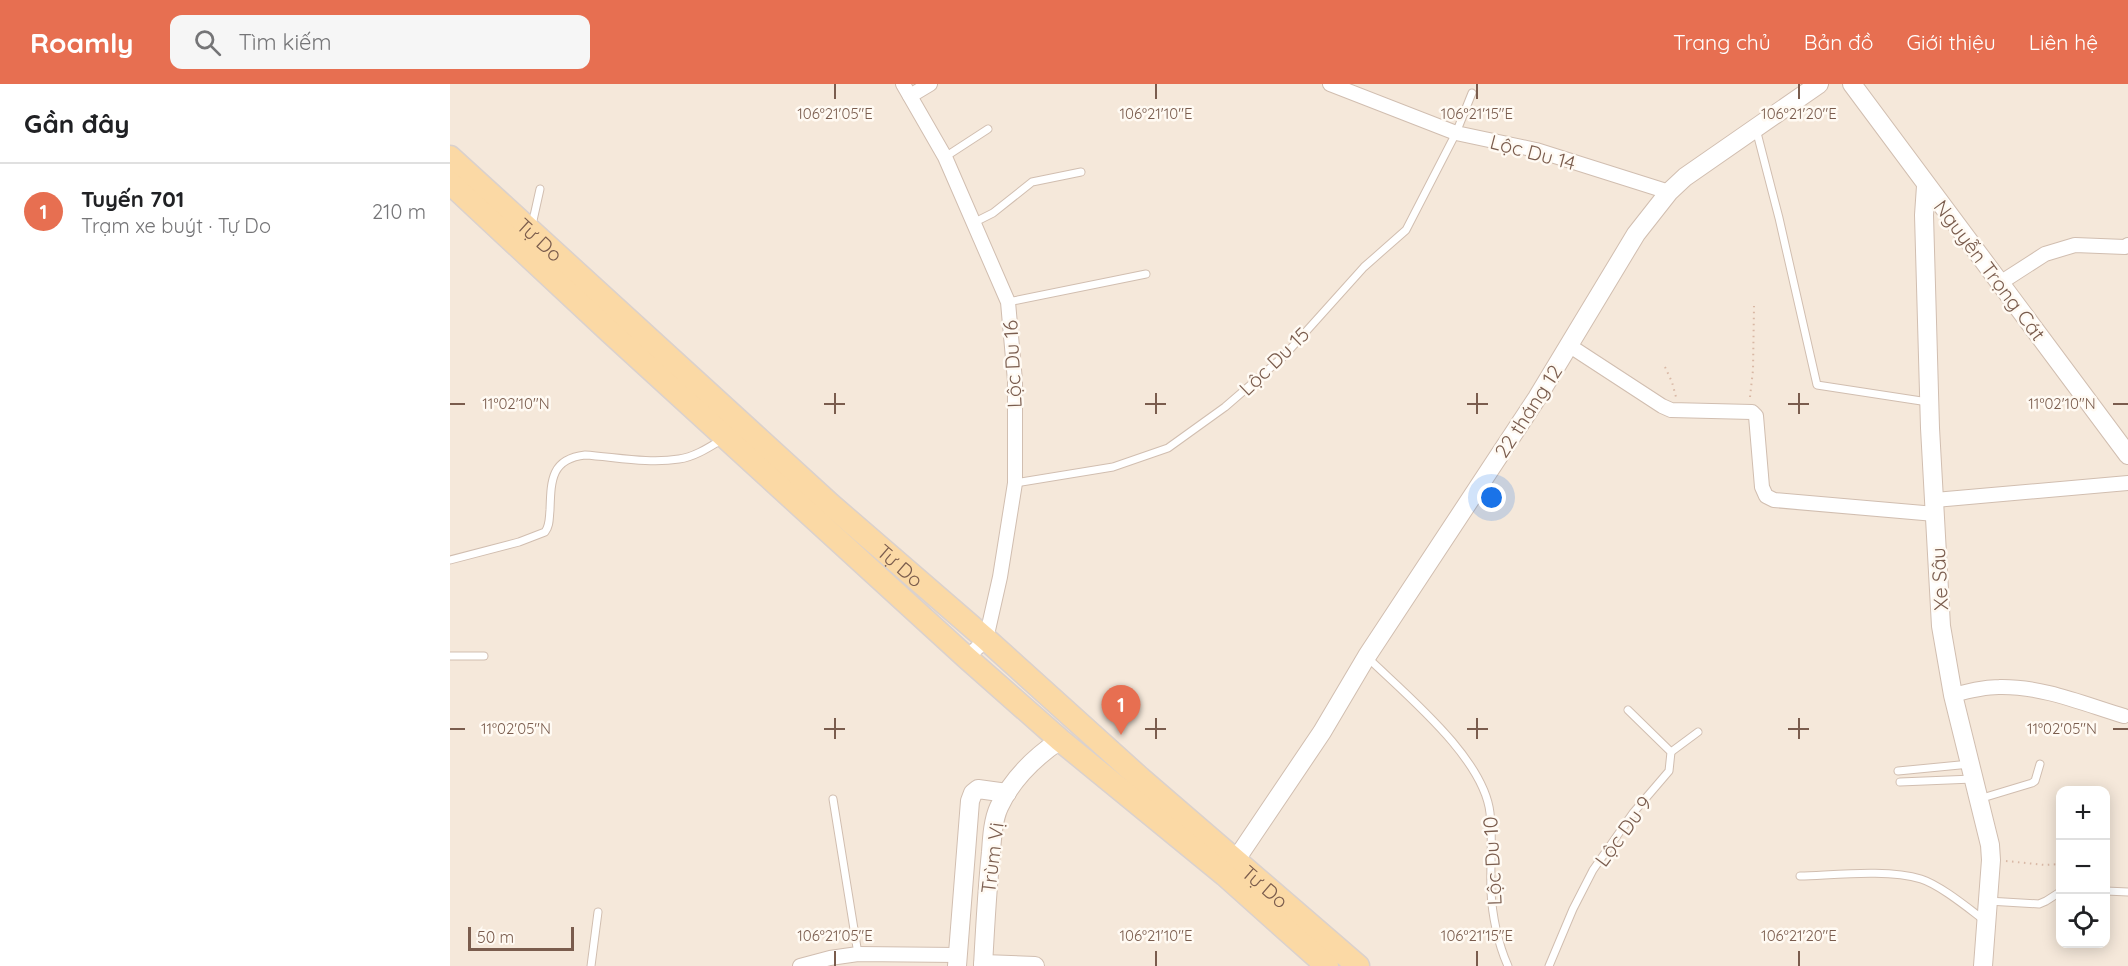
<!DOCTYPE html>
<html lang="vi">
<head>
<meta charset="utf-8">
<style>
  body { margin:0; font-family:Quicksand,sans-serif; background:#f6f6f6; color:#202124 }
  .controls { position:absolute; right:18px; bottom:18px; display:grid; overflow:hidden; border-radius:12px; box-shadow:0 3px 15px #0003 }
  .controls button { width:54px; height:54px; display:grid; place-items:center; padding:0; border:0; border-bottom:2px solid #e0e0e0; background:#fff; color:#202124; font:30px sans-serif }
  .scale { position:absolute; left:18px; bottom:15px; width:106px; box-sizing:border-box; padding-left:6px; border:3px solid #7a5c4d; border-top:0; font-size:16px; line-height:21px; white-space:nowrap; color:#7a5c4d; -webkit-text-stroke:4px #fffaf3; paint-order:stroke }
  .you { position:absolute; left:1042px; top:414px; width:21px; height:21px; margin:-15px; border:4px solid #fff; border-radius:50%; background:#1a73e8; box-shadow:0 0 0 9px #1a73e833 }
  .badge { display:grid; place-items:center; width:39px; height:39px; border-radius:50%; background:#e76f51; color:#fff; font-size:20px; font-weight:700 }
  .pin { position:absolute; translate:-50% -50px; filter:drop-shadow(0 2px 3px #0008) }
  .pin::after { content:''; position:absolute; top:32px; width:21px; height:18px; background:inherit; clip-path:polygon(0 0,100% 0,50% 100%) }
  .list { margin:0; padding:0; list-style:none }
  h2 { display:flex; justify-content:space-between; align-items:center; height:78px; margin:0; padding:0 24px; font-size:26px }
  h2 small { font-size:20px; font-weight:400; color:#757577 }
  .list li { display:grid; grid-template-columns:39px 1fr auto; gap:18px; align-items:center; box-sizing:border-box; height:96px; padding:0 24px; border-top:2px solid #e0e0e0 }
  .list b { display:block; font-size:22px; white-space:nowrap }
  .list p { margin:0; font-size:20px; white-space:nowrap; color:#757577 }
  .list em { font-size:20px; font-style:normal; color:#757577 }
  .icon { flex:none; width:33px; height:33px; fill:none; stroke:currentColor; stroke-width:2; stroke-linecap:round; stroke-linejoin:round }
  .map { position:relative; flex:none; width:1678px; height:882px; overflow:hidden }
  header { display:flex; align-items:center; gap:36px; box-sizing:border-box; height:84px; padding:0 30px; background:#e76f51; color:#fff }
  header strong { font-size:28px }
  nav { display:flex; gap:33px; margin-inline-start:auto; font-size:21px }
  .search { width:420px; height:54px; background:#f6f6f6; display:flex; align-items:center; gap:15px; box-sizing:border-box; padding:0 21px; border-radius:12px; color:#757577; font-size:22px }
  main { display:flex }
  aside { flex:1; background:#fff }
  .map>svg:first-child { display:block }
  .residential { fill:#f5e8da; fill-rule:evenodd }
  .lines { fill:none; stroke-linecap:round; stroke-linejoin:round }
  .service-casing { stroke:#d1beb0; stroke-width:9 }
  .minor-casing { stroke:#d1beb0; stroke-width:16 }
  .tertiary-casing { stroke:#d1beb0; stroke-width:20 }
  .primary-casing { stroke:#dad1cd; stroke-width:25 }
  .path { stroke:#d9b8a5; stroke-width:2; stroke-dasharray:1.5 4.5; stroke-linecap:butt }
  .service { stroke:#fff; stroke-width:7 }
  .minor { stroke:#fff; stroke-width:14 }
  .tertiary { stroke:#fff; stroke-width:18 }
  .primary { stroke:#fbd9a5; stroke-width:22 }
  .ticks { fill:none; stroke:#7a5c4d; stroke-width:2 }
  .labels { text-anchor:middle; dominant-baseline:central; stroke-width:5; stroke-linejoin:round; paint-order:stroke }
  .street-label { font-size:20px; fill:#7a5c4d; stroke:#fffaf3 }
  .ticks-label { font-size:15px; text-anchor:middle; fill:#7a5c4d; stroke:#fffaf3; stroke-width:5; stroke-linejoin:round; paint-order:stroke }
</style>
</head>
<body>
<header>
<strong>Roamly</strong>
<div class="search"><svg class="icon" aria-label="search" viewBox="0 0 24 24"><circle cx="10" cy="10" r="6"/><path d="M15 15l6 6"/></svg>Tìm kiếm</div>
<nav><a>Trang chủ</a><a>Bản đồ</a><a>Giới thiệu</a><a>Liên hệ</a></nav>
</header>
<main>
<aside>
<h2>Gần đây<small></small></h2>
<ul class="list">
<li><span class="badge">1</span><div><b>Tuyến 701</b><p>Trạm xe buýt · Tự Do</p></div><em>210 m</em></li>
</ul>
</aside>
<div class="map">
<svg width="1678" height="882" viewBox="0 0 1678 882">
  <rect width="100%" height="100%" fill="#fdf6ec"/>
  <!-- residential -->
  <path class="residential" d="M0,0h1678v882h-1678zM1610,706h46v154h-46z"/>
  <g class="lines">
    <defs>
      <g id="service">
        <polyline points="1306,45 1329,134 1367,301 1478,318"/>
        <polyline points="495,73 538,45"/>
        <polyline points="523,139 543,129 582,98 631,88"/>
        <polyline points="82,141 90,105"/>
        <polyline points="558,218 696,190"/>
        <polyline points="565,399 663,383 718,364 775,323 834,272 914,183 956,146 1006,49 1022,9"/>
        <path d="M0,476l69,-18 26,-10c5,-7 4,-13 5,-22 1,-30 1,-51 35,-55 30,2 64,9 94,4 15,-2 29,-11 42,-19"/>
        <polyline points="0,572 34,572"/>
        <path d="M917,573c38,37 117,101 123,156 3,25 0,52 1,78 1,24 7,53 17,75"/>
        <polyline points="1221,668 1248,648"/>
        <polyline points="1448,687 1520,680"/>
        <polyline points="1450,698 1523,695"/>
        <polyline points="383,715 408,870"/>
        <polyline points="1529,715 1582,699 1585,697 1590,680"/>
        <path d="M1350,792c35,-1 88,-7 121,3 19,6 47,29 63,41"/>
        <polyline points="1656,807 1678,808"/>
        <polyline points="1538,817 1589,820 1596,817 1610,808"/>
        <polyline points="141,882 148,828"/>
        <polyline points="1099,882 1123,825 1143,786 1183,729 1219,687 1221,668 1178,626"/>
      </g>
      <g id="minor">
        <polyline points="453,0 495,73 558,218 565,297 565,399 550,493 536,555 517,574"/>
        <polyline points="880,0 1006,49 1086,66 1219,108"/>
        <polyline points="460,12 480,0"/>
        <polyline points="1550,199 1595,170 1625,161 1675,163 1678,161"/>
        <polyline points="1120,262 1212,322 1221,326 1302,328 1306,332 1312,403 1316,412 1324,416 1485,430"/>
        <polyline points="1485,416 1678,399"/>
        <path d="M1503,611c15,-4 30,-8 46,-8 43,-1 85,17 125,29"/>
        <polyline points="350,882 380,874 408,870 507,871"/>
      </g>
      <g id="tertiary">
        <polyline points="1402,0 1678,371"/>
        <polyline points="1476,102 1474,131 1480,344 1491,542 1503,611 1540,761 1541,776 1533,882"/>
        <polyline points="779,786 872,648 917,572 1087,314 1186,150 1219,108 1235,93 1369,0"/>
        <polyline points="533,880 585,882"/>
        <polyline points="507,882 520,717 523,709 528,705 557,709"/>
        <path d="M533,882c2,-38 4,-76 8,-114 1,-15 2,-32 8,-45 13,-28 36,-50 61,-67"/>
      </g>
      <g id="primary">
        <path id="s1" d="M0,73l381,348 155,134 154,139 218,188"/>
        <polyline points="0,99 160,248 517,574 610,656 775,791 877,882"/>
      </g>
    </defs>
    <!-- service casing -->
    <use href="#service" class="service-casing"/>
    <!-- minor casing -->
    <use href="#minor" class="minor-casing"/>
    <!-- tertiary casing -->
    <use href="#tertiary" class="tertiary-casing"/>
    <!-- primary casing -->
    <use href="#primary" class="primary-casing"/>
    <!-- path -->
    <g class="path">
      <polyline points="1215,283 1222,298 1226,313"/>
      <polyline points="1300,313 1303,286 1304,222"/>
      <polyline points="1556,777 1595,781 1610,780"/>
    </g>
    <!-- service -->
    <use href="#service" class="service"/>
    <!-- minor -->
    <use href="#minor" class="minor"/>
    <!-- tertiary -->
    <use href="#tertiary" class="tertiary"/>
    <!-- primary -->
    <use href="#primary" class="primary"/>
  </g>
  <!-- ticks -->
  <path class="ticks" d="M385,0v15M706,0v15M1027,0v15M1349,0v15M385,309v21M706,309v21M1027,309v21M1349,309v21M0,320h15M374,320h21M695,320h21M1017,320h21M1338,320h21M1663,320h15M385,634v21M706,634v21M1027,634v21M1349,634v21M0,645h15M374,645h21M695,645h21M1017,645h21M1338,645h21M1663,645h15M385,867v15M706,867v15M1027,867v15M1349,867v15"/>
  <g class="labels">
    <!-- street labels -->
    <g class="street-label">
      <text transform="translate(1083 68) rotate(15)">Lộc Du 14</text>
      <text stroke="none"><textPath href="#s1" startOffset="122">Tự Do</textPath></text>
      <text transform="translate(1540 186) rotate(53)">Nguyễn Trọng Cát</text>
      <text transform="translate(824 277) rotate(-44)">Lộc Du 15</text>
      <text transform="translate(562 280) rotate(-93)">Lộc Du 16</text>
      <text transform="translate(1078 327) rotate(-57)">22 tháng 12</text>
      <text stroke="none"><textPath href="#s1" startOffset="608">Tự Do</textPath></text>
      <text transform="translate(1489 495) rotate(-93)">Xe Sâu</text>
      <text transform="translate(1173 747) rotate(-54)">Lộc Du 9</text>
      <text transform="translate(542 774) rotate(-83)">Trùm Vị</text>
      <text transform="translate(1042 777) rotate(-93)">Lộc Du 10</text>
      <text stroke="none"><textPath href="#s1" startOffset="1094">Tự Do</textPath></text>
    </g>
  </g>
  <g class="ticks-label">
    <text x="385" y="35">106°21'05"E</text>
    <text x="706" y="35">106°21'10"E</text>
    <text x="1027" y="35">106°21'15"E</text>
    <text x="1349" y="35">106°21'20"E</text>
    <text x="66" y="325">11°02'10"N</text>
    <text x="1612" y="325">11°02'10"N</text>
    <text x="66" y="650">11°02'05"N</text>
    <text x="1612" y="650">11°02'05"N</text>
    <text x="385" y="857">106°21'05"E</text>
    <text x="706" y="857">106°21'10"E</text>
    <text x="1027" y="857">106°21'15"E</text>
    <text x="1349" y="857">106°21'20"E</text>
  </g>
</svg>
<div class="controls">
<button>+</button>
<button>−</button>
<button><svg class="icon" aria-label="locate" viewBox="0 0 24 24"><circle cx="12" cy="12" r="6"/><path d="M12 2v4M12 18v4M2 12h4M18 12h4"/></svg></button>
</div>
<div class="scale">50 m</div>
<div class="you"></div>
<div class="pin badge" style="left:671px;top:651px">1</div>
</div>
</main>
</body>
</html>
